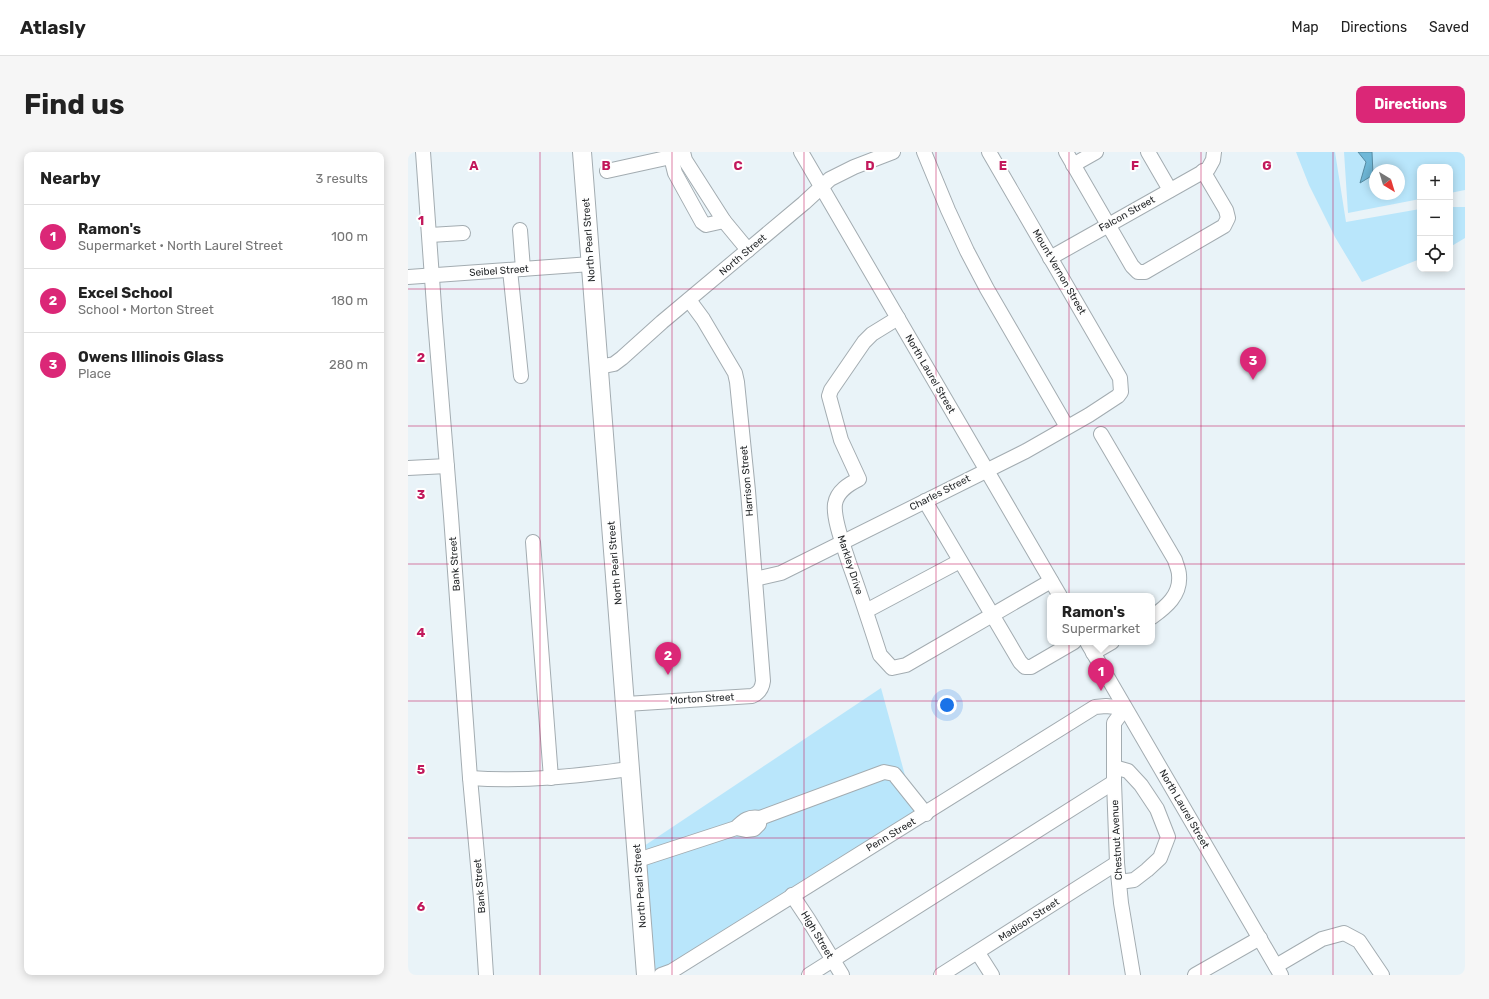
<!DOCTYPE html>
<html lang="en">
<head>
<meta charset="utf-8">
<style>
  body { margin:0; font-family:Rubik,sans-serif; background:#f6f6f6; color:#222 }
  .controls { position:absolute; right:12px; top:12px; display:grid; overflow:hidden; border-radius:8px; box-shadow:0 2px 10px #0003 }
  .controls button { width:36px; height:36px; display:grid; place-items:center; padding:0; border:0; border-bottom:1px solid #e0e0e0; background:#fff; color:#222; font:20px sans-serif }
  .compass { position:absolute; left:961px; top:12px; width:36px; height:36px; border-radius:50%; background:#fff; box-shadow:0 2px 10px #0003; rotate:142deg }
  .you { position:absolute; left:539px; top:553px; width:14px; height:14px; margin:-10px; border:3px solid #fff; border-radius:50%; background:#1a73e8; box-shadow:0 0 0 6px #1a73e833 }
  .badge { display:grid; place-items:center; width:26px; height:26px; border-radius:50%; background:#db2777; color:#fff; font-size:13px; font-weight:700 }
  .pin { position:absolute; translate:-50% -33px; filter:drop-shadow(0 1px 2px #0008) }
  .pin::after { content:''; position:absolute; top:21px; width:14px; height:12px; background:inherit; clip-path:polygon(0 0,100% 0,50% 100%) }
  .popup { position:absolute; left:639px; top:441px; width:108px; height:52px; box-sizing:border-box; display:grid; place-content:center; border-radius:8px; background:#fff; filter:drop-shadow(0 1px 3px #0005); font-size:13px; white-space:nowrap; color:#767676 }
  .popup b { font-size:15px; color:#222 }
  .popup::after { content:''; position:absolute; left:50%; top:100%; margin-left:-8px; border:8px solid transparent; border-top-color:#fff }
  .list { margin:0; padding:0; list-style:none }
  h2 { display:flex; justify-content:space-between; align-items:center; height:52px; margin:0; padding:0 16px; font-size:17px }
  h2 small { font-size:13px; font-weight:400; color:#767676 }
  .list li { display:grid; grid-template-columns:26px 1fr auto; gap:12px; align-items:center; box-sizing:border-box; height:64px; padding:0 16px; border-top:1px solid #e0e0e0 }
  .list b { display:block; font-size:15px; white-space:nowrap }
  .list p { margin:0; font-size:13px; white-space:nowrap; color:#767676 }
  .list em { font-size:13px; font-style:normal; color:#767676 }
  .icon { flex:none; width:22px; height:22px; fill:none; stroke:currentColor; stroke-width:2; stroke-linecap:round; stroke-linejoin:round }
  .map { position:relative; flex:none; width:1057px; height:823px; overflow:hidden; border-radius:8px }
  header { display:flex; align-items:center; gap:24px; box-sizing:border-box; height:56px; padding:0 20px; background:#fff; border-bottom:1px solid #e0e0e0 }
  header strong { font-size:19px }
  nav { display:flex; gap:22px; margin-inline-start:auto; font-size:14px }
  .intro { display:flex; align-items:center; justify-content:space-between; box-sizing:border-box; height:96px; padding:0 24px }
  h1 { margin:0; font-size:28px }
  .button { padding:10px 18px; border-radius:8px; background:#db2777; color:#fff; font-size:14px; font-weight:700 }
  main { display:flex; gap:24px; padding:0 24px }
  aside { flex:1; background:#fff; border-radius:8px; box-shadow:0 2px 10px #0003 }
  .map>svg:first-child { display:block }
  .green { fill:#b9e6fb; fill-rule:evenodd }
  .water { fill:#6fb8d8; stroke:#578ba2 }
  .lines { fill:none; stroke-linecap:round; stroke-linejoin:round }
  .minor-casing { stroke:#a3acb1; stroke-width:16 }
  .major-casing { stroke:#a3acb1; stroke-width:20 }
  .minor { stroke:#fff; stroke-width:14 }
  .major { stroke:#fff; stroke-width:18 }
  .grid { fill:none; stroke:#c2185b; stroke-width:1; stroke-opacity:0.55 }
  .labels { text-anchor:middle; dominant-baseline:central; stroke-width:4; stroke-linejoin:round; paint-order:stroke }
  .street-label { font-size:10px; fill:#1f2224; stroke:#fefefe }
  .grid-label { font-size:13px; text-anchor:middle; font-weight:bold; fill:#c2185b; stroke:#fefefe; stroke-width:4; stroke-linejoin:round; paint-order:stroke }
</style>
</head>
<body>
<header>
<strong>Atlasly</strong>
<nav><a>Map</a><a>Directions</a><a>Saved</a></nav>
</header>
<div class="intro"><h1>Find us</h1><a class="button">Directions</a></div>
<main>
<aside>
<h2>Nearby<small>3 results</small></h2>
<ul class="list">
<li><span class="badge">1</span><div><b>Ramon's</b><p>Supermarket · North Laurel Street</p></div><em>100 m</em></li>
<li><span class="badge">2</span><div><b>Excel School</b><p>School · Morton Street</p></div><em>180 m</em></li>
<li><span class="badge">3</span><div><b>Owens Illinois Glass</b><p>Place</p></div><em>280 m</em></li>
</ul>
</aside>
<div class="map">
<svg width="1057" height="823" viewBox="0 0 1057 823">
  <rect width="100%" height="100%" fill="#e9f3f8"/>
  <!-- green -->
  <g class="green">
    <polygon points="888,0 927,0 938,70 1012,57 1012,107 954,130 927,85 901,33"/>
    <path d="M936,0h121v38l-15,3v-26h-30v32l-72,14zM967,18h24v24h-24z"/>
    <polygon points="1042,55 1057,55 1057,86 1042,95"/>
    <polygon points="473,536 509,667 264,819 238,823 230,698"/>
  </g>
  <!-- water -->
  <polygon class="water" points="950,0 964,0 965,23 952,31 958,10"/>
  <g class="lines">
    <defs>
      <g id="minor">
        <polyline points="15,0 27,168 43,364 62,626 73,746 78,823"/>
        <polyline points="275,0 277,8 316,69 340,98"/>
        <path d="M393,0c86,148 173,296 259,444"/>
        <polyline points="516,0 540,58 559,99 579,137 659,275"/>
        <polyline points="658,0 724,114 730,120 737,120 816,74 820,66 818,58 795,19"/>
        <polyline points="740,0 762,38"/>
        <polyline points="263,5 267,21 294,70 298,73 316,69"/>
        <polyline points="665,13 688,0"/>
        <polyline points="199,19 272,3"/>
        <polyline points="112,78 115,117"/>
        <polyline points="22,83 55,81"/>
        <polyline points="642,106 800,17 805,8 806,0"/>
        <polyline points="102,118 113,224"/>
        <polyline points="0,125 183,112"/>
        <path d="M490,166l-26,16 -8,8 -33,48 -2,6 12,44 18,39c-10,5 -22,12 -24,25 -2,15 9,43 14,59 11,30 21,61 31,92l12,13 14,-3 145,-84"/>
        <polyline points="191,215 206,212 214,206 254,170 396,51 422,27 446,15 485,0"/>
        <path d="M693,282l74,126c1,4 4,10 4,15 2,20 -13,32 -27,42"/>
        <polyline points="0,316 39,314"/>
        <polyline points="517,349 612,510 617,515 623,515 666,490"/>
        <polyline points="125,390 143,626"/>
        <polyline points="347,427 373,421 618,299 681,263 710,244 713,240 712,226 581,0"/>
        <polyline points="458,459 552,409"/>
        <polyline points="679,490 873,823"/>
        <polyline points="685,501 704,490"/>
        <path d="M218,552l126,-8c7,-3 10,-7 11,-15l-15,-190 -11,-109 -2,-9 -32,-54 -14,-19"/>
        <polyline points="706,615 720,619 733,633 749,657 760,685 752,706 739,718 726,728 711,730"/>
        <path d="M62,626c55,4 106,-2 160,-9"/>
        <polyline points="352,666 476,620 486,622 518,662"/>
        <path d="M230,708l98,-32 10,2 8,-1 5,-5 1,-6c-11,-2 -16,2 -24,10"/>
        <polyline points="384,743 400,767 434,823"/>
        <polyline points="570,801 584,823"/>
        <polyline points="868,814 914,787 936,781 951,789 974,823"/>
        <polyline points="253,823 264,819 687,555 698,554 717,556 706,571 706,630 709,711 713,751 725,823"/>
        <polyline points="401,823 706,630"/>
        <polyline points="533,823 709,711"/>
        <polyline points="787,823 852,786"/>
      </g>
      <polyline id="major" points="174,0 238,823"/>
    </defs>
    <!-- minor casing -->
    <use href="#minor" class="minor-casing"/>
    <!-- major casing -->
    <use href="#major" class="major-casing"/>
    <!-- minor -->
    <use href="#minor" class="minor"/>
    <!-- major -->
    <use href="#major" class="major"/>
  </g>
  <!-- grid -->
  <path class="grid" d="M132,0v823M264,0v823M396,0v823M528,0v823M661,0v823M793,0v823M925,0v823M0,137h1057M0,274h1057M0,412h1057M0,549h1057M0,686h1057"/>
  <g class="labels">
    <!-- street labels -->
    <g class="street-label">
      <text transform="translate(719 62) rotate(-29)">Falcon Street</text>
      <text transform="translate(181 88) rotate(-94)">North Pearl Street</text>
      <text transform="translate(335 103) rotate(-40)">North Street</text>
      <text transform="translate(91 119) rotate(-4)">Seibel Street</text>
      <text transform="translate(651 120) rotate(60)">Mount Vernon Street</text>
      <text transform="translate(522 222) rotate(60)">North Laurel Street</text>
      <text transform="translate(339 329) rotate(-95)">Harrison Street</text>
      <text transform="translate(532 341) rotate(-27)">Charles Street</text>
      <text transform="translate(207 411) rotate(-95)">North Pearl Street</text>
      <text transform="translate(47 412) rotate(-94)">Bank Street</text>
      <text transform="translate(442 413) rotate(72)">Markley Drive</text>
      <text transform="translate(294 547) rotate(-3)">Morton Street</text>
      <text transform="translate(776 657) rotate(60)">North Laurel Street</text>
      <text transform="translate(483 683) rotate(-31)">Penn Street</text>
      <text transform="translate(709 688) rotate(-93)">Chestnut Avenue</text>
      <text transform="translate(72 734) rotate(-95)">Bank Street</text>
      <text transform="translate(232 734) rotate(-94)">North Pearl Street</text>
      <text transform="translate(621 768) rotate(-33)">Madison Street</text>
      <text transform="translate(409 783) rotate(59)">High Street</text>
    </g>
  </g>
  <g class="grid-label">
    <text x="66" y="18">A</text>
    <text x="198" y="18">B</text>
    <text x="330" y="18">C</text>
    <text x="462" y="18">D</text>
    <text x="595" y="18">E</text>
    <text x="727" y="18">F</text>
    <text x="859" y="18">G</text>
    <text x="13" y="73">1</text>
    <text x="13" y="210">2</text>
    <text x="13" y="347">3</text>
    <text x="13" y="485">4</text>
    <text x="13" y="622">5</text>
    <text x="13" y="759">6</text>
  </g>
</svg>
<div class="controls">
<button>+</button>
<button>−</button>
<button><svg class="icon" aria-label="locate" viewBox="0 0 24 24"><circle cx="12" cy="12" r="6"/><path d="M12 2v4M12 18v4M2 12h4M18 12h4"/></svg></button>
</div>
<svg class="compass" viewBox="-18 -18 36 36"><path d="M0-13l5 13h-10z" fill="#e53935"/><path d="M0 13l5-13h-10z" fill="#767676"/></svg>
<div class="you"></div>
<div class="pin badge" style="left:693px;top:539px">1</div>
<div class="popup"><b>Ramon's</b>Supermarket</div>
<div class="pin badge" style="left:260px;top:523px">2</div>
<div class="pin badge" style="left:845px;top:228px">3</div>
</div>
</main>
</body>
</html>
